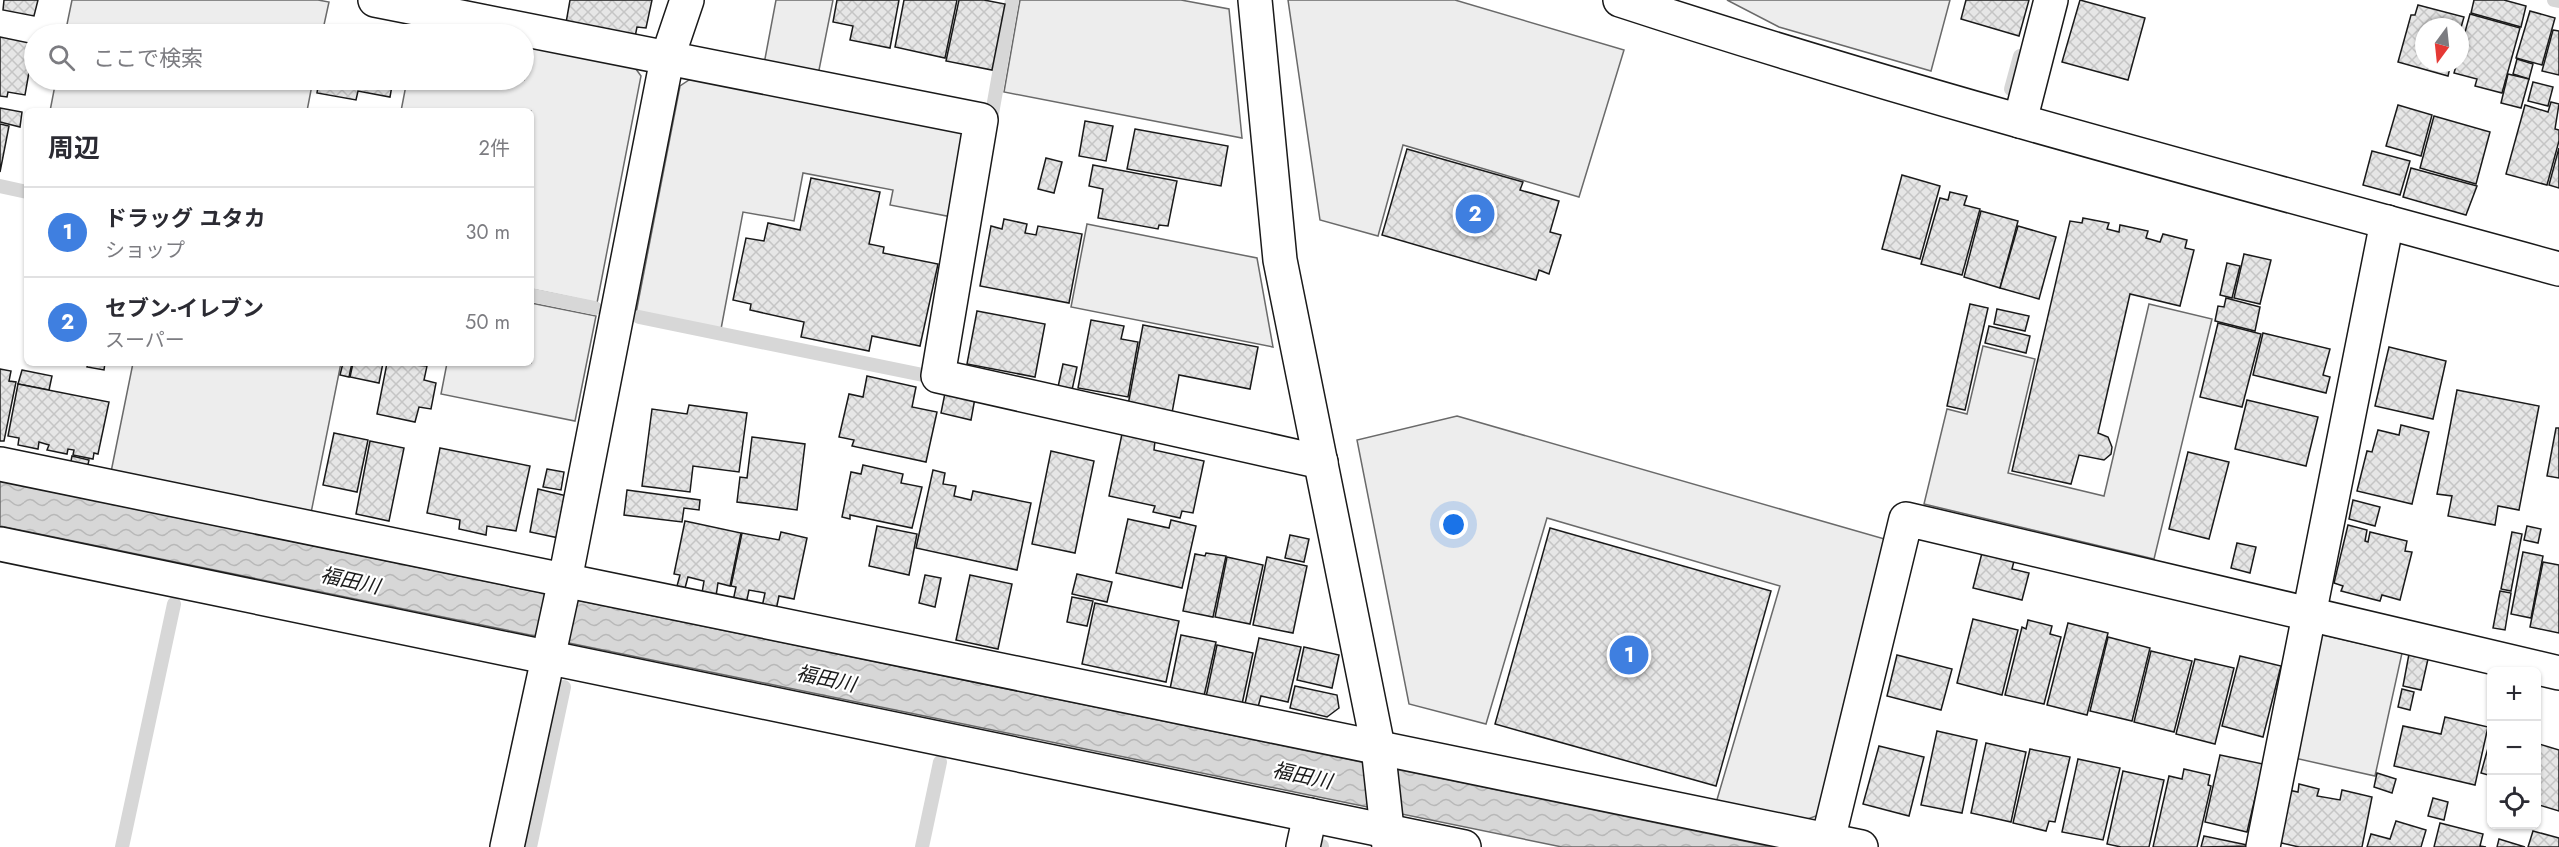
<!DOCTYPE html>
<html lang="ja">
<head>
<meta charset="utf-8">
<style>
  body { margin:0; font-family:Jost,"Noto Sans JP",sans-serif; background:#f7f7f7; color:#2b2b33 }
  .controls { position:absolute; right:18px; bottom:18px; display:grid; overflow:hidden; border-radius:9px; box-shadow:0 2px 4px #0004 }
  .controls button { width:54px; height:54px; display:grid; place-items:center; padding:0; border:0; border-bottom:2px solid #e1e1e2; background:#fff; color:#2b2b33; font:30px sans-serif }
  .compass { position:absolute; left:2415px; top:18px; width:54px; height:54px; border-radius:50%; background:#fff; box-shadow:0 2px 4px #0004; rotate:195deg }
  .you { position:absolute; left:1454px; top:525px; width:21px; height:21px; margin:-15px; border:4px solid #fff; border-radius:50%; background:#1a73e8; box-shadow:0 0 0 9px #1a73e833 }
  .badge { display:grid; place-items:center; width:39px; height:39px; border-radius:50%; background:#0b8043; color:#fff; font-size:20px; font-weight:700 }
  .pin { position:absolute; translate:-50% -50%; border:3px solid #fff; box-shadow:0 2px 6px #0006 }
  .list { margin:0; padding:0; list-style:none }
  h2 { display:flex; justify-content:space-between; align-items:center; height:78px; margin:0; padding:0 24px; font-size:26px }
  h2 small { font-size:20px; font-weight:400; color:#7c7c81 }
  .list li { display:grid; grid-template-columns:39px 1fr auto; gap:18px; align-items:center; box-sizing:border-box; height:90px; padding:0 24px; border-top:2px solid #e1e1e2 }
  .list b { display:block; font-size:22px; white-space:nowrap }
  .list p { margin:0; font-size:20px; white-space:nowrap; color:#7c7c81 }
  .list em { font-size:20px; font-style:normal; color:#7c7c81 }
  .icon { flex:none; width:33px; height:33px; fill:none; stroke:currentColor; stroke-width:2; stroke-linecap:round; stroke-linejoin:round }
  .map { position:relative; flex:none; width:2559px; height:847px; overflow:hidden }
  .search { position:absolute; background:#fff; box-shadow:0 2px 4px #0004; left:24px; top:24px; width:510px; height:66px; display:flex; align-items:center; gap:15px; box-sizing:border-box; padding:0 21px; border-radius:33px; color:#7c7c81; font-size:22px }
  .panel { position:absolute; background:#fff; box-shadow:0 2px 4px #0004; left:24px; top:108px; width:510px; height:258px; border-radius:9px }
  .map>svg:first-child { display:block }
  .built { fill:#ededed; stroke:#6a6a6a; stroke-width:1.5 }
  .water { fill:url(#water-waves); stroke:#6a6a6a; stroke-width:1.5 }
  .lines { fill:none; stroke-linecap:round; stroke-linejoin:round }
  .stream { stroke:#d7d7d7; stroke-width:14 }
  .building { fill:url(#building-cross-hatch); stroke:#1a1a1a; stroke-width:1.5 }
  .street-casing { stroke:#1a1a1a; stroke-width:36 }
  .secondary-casing { stroke:#1a1a1a; stroke-width:36 }
  .street { stroke:#fff; stroke-width:33 }
  .secondary { stroke:#fff; stroke-width:33 }
  .labels { text-anchor:middle; dominant-baseline:central; stroke-width:4.5; stroke-linejoin:round; paint-order:stroke }
  .water-label { font-size:20px; font-style:italic; fill:#1a1a1a; stroke:#fff }
</style>
</head>
<body>
<div class="map">
<svg width="2559" height="847" viewBox="0 0 2559 847">
  <defs>
    <pattern id="water-waves" width="16" height="10" patternUnits="userSpaceOnUse" patternTransform="scale(1.5)"><rect width="16" height="10" fill="#d7d7d7"/><path d="M0 5q4-4 8 0t8 0" fill="none" stroke="#b8b8b8"/></pattern>
    <pattern id="building-cross-hatch" width="8" height="8" patternUnits="userSpaceOnUse" patternTransform="scale(1.5)"><rect width="8" height="8" fill="#e6e6e6"/><path d="M0 0l8 8M0 8l8-8" fill="none" stroke="#c5c5c5"/></pattern>
  </defs>
  <rect width="100%" height="100%" fill="#fff"/>
  <!-- built -->
  <g class="built">
    <polygon points="72,0 318,0 329,2 322,34 65,34"/>
    <polygon points="776,0 833,0 818,75 764,64"/>
    <polygon points="1020,0 1181,0 1229,9 1242,138 1004,92"/>
    <polygon points="1288,0 1455,0 1624,50 1579,197 1403,145 1378,236 1320,220"/>
    <polygon points="1727,0 1950,0 1931,71 1779,27"/>
    <polygon points="524,44 633,65 641,76 597,303 531,289 531,111 401,111 407,80 524,80"/>
    <polygon points="692,78 968,131 952,217 890,205 893,190 803,173 794,221 743,212 721,329 636,313 680,86"/>
    <polygon points="56,80 313,80 307,111 50,111"/>
    <polygon points="1087,224 1257,258 1273,347 1071,307"/>
    <polygon points="531,303 596,316 575,421 441,394 447,363 531,363"/>
    <polygon points="2149,304 2212,319 2154,559 1924,504 1947,409 1967,414 1983,346 2035,359 2008,473 2104,496"/>
    <polygon points="133,363 341,363 311,513 111,472"/>
    <polygon points="1457,416 1888,540 1819,815 1799,822 1716,803 1780,586 1547,518 1486,724 1409,704 1357,440"/>
    <polygon points="2318,634 2402,653 2375,776 2290,757"/>
  </g>
  <!-- water -->
  <polygon class="water" points="0,481 1773,847 1562,847 0,526"/>
  <g class="lines">
    <!-- stream -->
    <g class="stream">
      <polyline points="2554,0 2559,1"/>
      <polyline points="2011,89 2020,56"/>
      <polyline points="990,125 1012,0"/>
      <polyline points="0,186 27,192"/>
      <polyline points="531,295 595,308"/>
      <polyline points="639,317 923,375"/>
      <polyline points="122,847 174,604"/>
      <polyline points="530,847 564,687"/>
      <polyline points="922,847 940,762"/>
      <polyline points="1322,847 1322,846"/>
    </g>
  </g>
  <!-- building -->
  <g class="building">
    <polygon points="4,0 38,0 34,16 3,10"/>
    <polygon points="570,0 652,0 646,28 637,27 635,37 566,23"/>
    <polygon points="837,0 899,0 890,48 850,40 853,26 833,22"/>
    <polygon points="904,0 957,0 945,58 895,47"/>
    <polygon points="959,0 984,0 1005,4 992,70 946,61"/>
    <polygon points="1966,0 2029,0 2019,36 1961,19"/>
    <polygon points="2080,0 2145,18 2128,80 2062,62"/>
    <polygon points="2474,0 2504,0 2526,6 2521,27 2471,13"/>
    <polygon points="2418,5 2464,17 2460,31 2460,27 2424,27 2424,63 2451,63 2448,76 2398,62 2411,15 2415,15"/>
    <polygon points="2530,11 2555,18 2542,65 2516,58"/>
    <polygon points="2470,14 2520,28 2502,93 2475,86 2477,79 2454,73 2457,63 2460,63 2460,50"/>
    <polygon points="2553,30 2559,31 2559,75 2542,71"/>
    <polygon points="0,37 34,44 25,95 8,92 7,97 0,96"/>
    <polygon points="2517,59 2533,64 2529,79 2513,74"/>
    <polygon points="2508,74 2529,79 2521,108 2501,103"/>
    <polygon points="319,80 393,80 390,97 358,91 356,100 317,93"/>
    <polygon points="2533,82 2553,87 2548,106 2528,101"/>
    <polygon points="2551,102 2559,104 2555,129 2559,130 2559,141 2547,185 2506,174 2525,105 2548,112"/>
    <polygon points="2398,105 2432,115 2421,156 2386,146"/>
    <polygon points="0,108 22,112 20,127 0,122"/>
    <polygon points="2434,116 2490,132 2476,184 2420,168"/>
    <polygon points="1085,121 1113,126 1106,161 1079,156"/>
    <polygon points="0,124 9,126 0,172"/>
    <polygon points="1135,129 1228,146 1221,186 1127,169"/>
    <polygon points="2559,148 2559,188 2549,185"/>
    <polygon points="1407,149 1523,182 1520,190 1559,201 1550,232 1561,235 1549,274 1539,270 1536,280 1382,235"/>
    <polygon points="2372,151 2410,161 2400,195 2363,185"/>
    <polygon points="1046,158 1062,162 1054,193 1038,189"/>
    <polygon points="1093,165 1177,181 1168,226 1159,225 1158,229 1098,218 1103,189 1089,186"/>
    <polygon points="2411,168 2477,186 2466,215 2403,197"/>
    <polygon points="1902,175 1940,186 1920,259 1882,249"/>
    <polygon points="811,178 880,192 869,244 884,247 883,253 938,264 920,346 872,336 869,351 801,337 804,322 750,310 751,304 733,300 746,238 764,241 768,223 800,230"/>
    <polygon points="1950,192 1967,196 1964,205 1980,209 1962,275 1921,264 1940,198 1948,200"/>
    <polygon points="1981,211 2018,221 2000,288 1964,277"/>
    <polygon points="2083,218 2109,223 2107,229 2119,232 2120,225 2148,231 2146,238 2160,242 2163,234 2187,240 2185,248 2194,250 2180,306 2130,294 2098,433 2108,437 2112,447 2111,454 2104,460 2079,455 2071,484 2012,471 2070,221 2082,223"/>
    <polygon points="1004,219 1027,224 1025,233 1036,235 1038,226 1082,234 1069,303 980,286 991,226 1002,229"/>
    <polygon points="2018,226 2056,237 2039,299 2000,288"/>
    <polygon points="2244,254 2271,260 2260,304 2234,298"/>
    <polygon points="2227,263 2240,266 2232,298 2220,295"/>
    <polygon points="2226,298 2260,307 2255,331 2215,321 2218,306 2224,307"/>
    <polygon points="1970,304 1988,308 1965,410 1947,406"/>
    <polygon points="1997,309 2029,316 2025,331 1994,324"/>
    <polygon points="977,311 1045,324 1035,377 967,364"/>
    <polygon points="1091,320 1124,326 1121,339 1138,342 1128,397 1078,388"/>
    <polygon points="2218,323 2261,334 2242,407 2200,397"/>
    <polygon points="1143,325 1258,347 1250,389 1179,375 1172,413 1128,405"/>
    <polygon points="1989,326 2030,336 2026,353 1985,343"/>
    <polygon points="2263,333 2330,349 2323,375 2330,377 2326,393 2253,375"/>
    <polygon points="2389,347 2446,361 2433,419 2375,406"/>
    <polygon points="88,363 105,363 104,370 87,367"/>
    <polygon points="343,363 352,363 349,377 340,375"/>
    <polygon points="353,363 383,363 379,383 350,377"/>
    <polygon points="387,363 427,366 424,380 436,383 431,409 419,407 415,422 377,414"/>
    <polygon points="1063,364 1077,367 1072,390 1058,387"/>
    <polygon points="0,369 11,371 9,381 16,382 4,441 0,441"/>
    <polygon points="22,370 52,376 49,390 18,384"/>
    <polygon points="867,376 916,387 912,407 937,412 926,462 852,446 854,440 839,437 849,394 863,397"/>
    <polygon points="18,384 109,402 98,454 94,453 93,459 73,455 74,450 68,449 67,454 47,450 49,445 39,442 38,449 18,445 19,438 8,436"/>
    <polygon points="2457,390 2539,406 2519,510 2498,506 2495,525 2448,516 2452,496 2437,494"/>
    <polygon points="945,393 975,398 971,420 941,413"/>
    <polygon points="2247,400 2318,417 2306,466 2235,449"/>
    <polygon points="689,405 747,413 739,472 693,466 690,492 642,486 652,409 687,414"/>
    <polygon points="2401,425 2429,432 2412,504 2357,491 2367,451 2372,452 2378,430 2399,435"/>
    <polygon points="2556,428 2559,428 2559,478 2547,476"/>
    <polygon points="334,433 368,440 357,492 323,485"/>
    <polygon points="1122,434 1155,441 1154,450 1204,461 1193,513 1182,511 1180,518 1153,512 1155,506 1109,496"/>
    <polygon points="752,437 805,444 797,510 737,502 740,477 747,478"/>
    <polygon points="370,441 404,448 389,521 356,514"/>
    <polygon points="440,448 530,466 516,531 487,526 486,535 459,529 460,520 427,513"/>
    <polygon points="1051,451 1094,461 1075,553 1032,544"/>
    <polygon points="2188,452 2229,462 2209,539 2169,529"/>
    <polygon points="72,456 89,460 87,469 70,466"/>
    <polygon points="863,465 903,474 901,483 922,487 912,528 850,515 850,519 842,517 851,472 861,474"/>
    <polygon points="547,469 564,472 561,490 543,487"/>
    <polygon points="933,470 945,473 943,484 956,486 954,496 971,500 973,491 1031,503 1017,570 916,548"/>
    <polygon points="538,489 567,496 559,538 530,532"/>
    <polygon points="627,490 700,500 699,510 684,508 682,522 624,515"/>
    <polygon points="2353,500 2380,507 2375,526 2349,519"/>
    <polygon points="1128,519 1169,528 1171,520 1196,526 1182,588 1116,573"/>
    <polygon points="685,521 741,533 730,586 718,583 716,596 702,593 704,581 688,577 685,588 677,586 680,575 674,574"/>
    <polygon points="2348,525 2367,530 2365,541 2368,542 2370,532 2407,541 2405,551 2412,552 2400,600 2382,595 2380,601 2341,591 2343,586 2334,583"/>
    <polygon points="877,526 917,534 909,575 869,566"/>
    <polygon points="2527,526 2541,529 2538,543 2524,540"/>
    <polygon points="1550,528 1771,591 1716,786 1495,724"/>
    <polygon points="781,532 807,538 794,599 779,596 776,610 762,607 765,593 749,590 746,604 733,601 736,587 731,586 742,533 779,540"/>
    <polygon points="2512,532 2522,534 2511,591 2501,589"/>
    <polygon points="1290,535 1309,539 1304,562 1285,558"/>
    <polygon points="2237,543 2256,547 2250,573 2231,568"/>
    <polygon points="2523,552 2543,556 2531,618 2511,614"/>
    <polygon points="1206,553 1226,556 1213,617 1183,611 1195,554 1205,556"/>
    <polygon points="1982,553 2014,561 2012,569 2029,573 2022,600 1973,588"/>
    <polygon points="1227,557 1263,565 1250,624 1215,617"/>
    <polygon points="1267,557 1307,566 1293,633 1253,625"/>
    <polygon points="2543,562 2559,565 2559,633 2530,627"/>
    <polygon points="1077,574 1112,582 1107,602 1072,594"/>
    <polygon points="925,575 941,578 935,607 919,603"/>
    <polygon points="970,575 1012,584 998,649 956,640"/>
    <polygon points="2500,591 2511,593 2505,630 2493,628"/>
    <polygon points="1072,597 1093,601 1087,626 1067,622"/>
    <polygon points="1095,603 1179,621 1166,682 1082,664"/>
    <polygon points="1973,619 2018,630 2002,695 1957,683"/>
    <polygon points="2028,620 2052,626 2050,634 2061,637 2044,704 2005,695 2022,627 2026,629"/>
    <polygon points="2068,623 2108,633 2087,715 2047,705"/>
    <polygon points="1181,635 1216,642 1204,696 1170,689"/>
    <polygon points="2108,637 2150,648 2132,721 2090,711"/>
    <polygon points="1259,638 1301,647 1288,702 1261,696 1258,707 1245,704"/>
    <polygon points="1217,645 1253,653 1242,704 1206,697"/>
    <polygon points="1304,647 1339,655 1332,688 1297,680"/>
    <polygon points="2151,651 2192,661 2174,732 2134,722"/>
    <polygon points="2409,654 2428,659 2421,690 2403,686"/>
    <polygon points="1897,655 1952,669 1941,710 1887,696"/>
    <polygon points="2240,656 2281,666 2263,737 2222,726"/>
    <polygon points="2195,659 2234,668 2215,744 2176,734"/>
    <polygon points="1295,686 1337,695 1339,708 1327,717 1290,708"/>
    <polygon points="2402,689 2414,692 2410,710 2398,707"/>
    <polygon points="2445,717 2488,727 2475,785 2394,766 2403,726 2441,734"/>
    <polygon points="1937,731 1977,740 1962,813 1921,805"/>
    <polygon points="1986,743 2026,752 2011,822 1971,813"/>
    <polygon points="2536,743 2559,750 2559,811 2536,804"/>
    <polygon points="1879,746 1924,757 1909,816 1863,804"/>
    <polygon points="2488,748 2492,749 2492,776 2481,773"/>
    <polygon points="2030,749 2070,757 2055,822 2049,821 2046,831 2013,823"/>
    <polygon points="2220,755 2263,764 2247,832 2205,822"/>
    <polygon points="2078,759 2120,768 2103,840 2062,832"/>
    <polygon points="2184,769 2210,775 2208,785 2211,786 2197,847 2153,847 2169,776 2182,779"/>
    <polygon points="2123,771 2164,780 2149,847 2121,847 2107,844"/>
    <polygon points="2377,773 2396,779 2392,793 2374,787"/>
    <polygon points="2299,784 2319,789 2317,796 2340,800 2342,790 2372,797 2362,847 2299,847 2277,842 2288,790 2298,792"/>
    <polygon points="2433,798 2448,802 2444,820 2428,816"/>
    <polygon points="2396,821 2426,830 2421,847 2367,847 2371,834 2390,839"/>
    <polygon points="2440,823 2483,834 2480,846 2486,847 2434,847"/>
    <polygon points="2533,831 2559,838 2559,847 2528,847"/>
    <polygon points="2204,836 2252,846 2201,847"/>
    <polygon points="2499,839 2525,847 2497,847"/>
  </g>
  <g class="lines">
    <defs>
      <g id="street">
        <polyline points="375,0 981,120 938,376 1321,462"/>
        <polyline points="2020,121 2051,0"/>
        <polyline points="0,464 1861,847"/>
        <polyline points="0,544 1464,847"/>
        <polyline points="1828,840 1906,519 2559,673"/>
        <polyline points="507,847 565,580 667,59 687,0"/>
        <polyline points="1303,847 1310,815"/>
        <polyline points="2263,847 2387,222"/>
      </g>
      <g id="secondary">
        <polyline points="1255,0 1280,260 1378,747 1389,847"/>
        <path d="M1620,0c309,101 625,183 939,269"/>
      </g>
    </defs>
    <!-- street casing -->
    <use href="#street" class="street-casing"/>
    <!-- secondary casing -->
    <use href="#secondary" class="secondary-casing"/>
    <!-- street -->
    <use href="#street" class="street"/>
    <!-- secondary -->
    <use href="#secondary" class="secondary"/>
  </g>
  <g class="labels">
    <!-- water labels -->
    <g class="water-label">
      <text transform="translate(350 581) rotate(12)">福田川</text>
      <text transform="translate(826 679) rotate(12)">福田川</text>
      <text transform="translate(1302 776) rotate(12)">福田川</text>
    </g>
  </g>
</svg>
<div class="controls">
<button>+</button>
<button>−</button>
<button><svg class="icon" aria-label="locate" viewBox="0 0 24 24"><circle cx="12" cy="12" r="6"/><path d="M12 2v4M12 18v4M2 12h4M18 12h4"/></svg></button>
</div>
<svg class="compass" viewBox="-18 -18 36 36"><path d="M0-13l5 13h-10z" fill="#e53935"/><path d="M0 13l5-13h-10z" fill="#7c7c81"/></svg>
<div class="you"></div>
<div class="pin badge" style="left:1629px;top:655px;background:#3f7fe0">1</div>
<div class="pin badge" style="left:1475px;top:214px;background:#3f7fe0">2</div>
<div class="search"><svg class="icon" aria-label="search" viewBox="0 0 24 24"><circle cx="10" cy="10" r="6"/><path d="M15 15l6 6"/></svg>ここで検索</div>
<section class="panel">
<h2>周辺<small>2件</small></h2>
<ul class="list">
<li><span class="badge" style="background:#3f7fe0">1</span><div><b>ドラッグ ユタカ</b><p>ショップ</p></div><em>30 m</em></li>
<li><span class="badge" style="background:#3f7fe0">2</span><div><b>セブン-イレブン</b><p>スーパー</p></div><em>50 m</em></li>
</ul>
</section>
</div>
</body>
</html>
